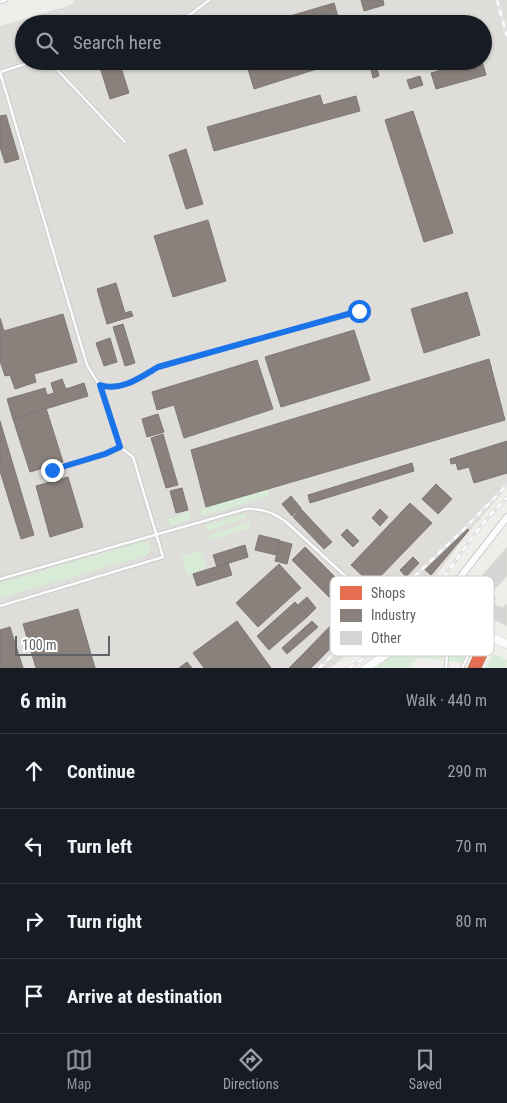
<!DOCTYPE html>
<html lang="en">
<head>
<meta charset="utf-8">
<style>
  body { margin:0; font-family:"Roboto Condensed",sans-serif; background:#20242c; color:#f1f3f6 }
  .scale { position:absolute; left:15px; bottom:12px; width:95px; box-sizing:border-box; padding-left:5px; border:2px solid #5f6368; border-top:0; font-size:14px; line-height:18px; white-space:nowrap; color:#5f6368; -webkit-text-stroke:4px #fff; paint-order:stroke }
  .stop { position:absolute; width:15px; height:15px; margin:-11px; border:4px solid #1a73e8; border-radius:50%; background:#fff }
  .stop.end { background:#1a73e8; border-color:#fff; box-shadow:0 1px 5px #0008 }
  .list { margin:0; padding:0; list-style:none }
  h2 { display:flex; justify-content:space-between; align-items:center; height:65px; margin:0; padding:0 20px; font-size:21px }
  h2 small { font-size:16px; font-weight:400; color:#9ea1a6 }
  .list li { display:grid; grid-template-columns:32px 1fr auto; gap:15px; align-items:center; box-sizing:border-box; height:75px; padding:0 20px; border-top:1px solid #363941 }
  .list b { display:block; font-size:19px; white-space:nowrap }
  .list em { font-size:16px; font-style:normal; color:#9ea1a6 }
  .icon { flex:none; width:28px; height:28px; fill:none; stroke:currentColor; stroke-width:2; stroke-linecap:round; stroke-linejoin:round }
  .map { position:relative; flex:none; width:507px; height:668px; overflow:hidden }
  .search { position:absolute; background:#171b24; box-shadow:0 1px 4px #0004; left:15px; right:15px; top:15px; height:55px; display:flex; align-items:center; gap:12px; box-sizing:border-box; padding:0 18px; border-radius:28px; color:#9ea1a6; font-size:19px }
  .sheet { height:365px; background:#171b24 }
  nav { display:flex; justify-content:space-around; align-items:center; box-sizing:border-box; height:70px; border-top:1px solid #363941; background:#171b24; font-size:14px; color:#9ea1a6 }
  nav a { display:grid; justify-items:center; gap:2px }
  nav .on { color:#8c9099 }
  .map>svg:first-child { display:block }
  .industrial { fill:#dfddda; fill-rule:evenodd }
  .green { fill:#d8ebd6 }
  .shops { fill:#e76f51; stroke:#be6b58 }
  .industry { fill:#8a817c; stroke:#7d7876 }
  .building { fill:#d6d5d3; stroke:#deddd9 }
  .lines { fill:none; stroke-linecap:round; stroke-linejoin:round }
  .service-casing { stroke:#cbcccc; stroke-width:4.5 }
  .tertiary-casing { stroke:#cbcccc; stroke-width:8 }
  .secondary-casing { stroke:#cacacb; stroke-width:9 }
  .service { stroke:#fdfcfc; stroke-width:2.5 }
  .tertiary { stroke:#fdfcfc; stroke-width:6 }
  .secondary { stroke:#fdfcfc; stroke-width:8 }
  .rail-casing { stroke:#e4e4e4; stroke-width:4 }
  .rail { stroke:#fff; stroke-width:2; stroke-dasharray:5.5; stroke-linecap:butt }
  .route { stroke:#1a73e8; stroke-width:6 }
  .key { fill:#fff; stroke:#cfd0d2; stroke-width:1 }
  .key-label { font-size:14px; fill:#5f6368 }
</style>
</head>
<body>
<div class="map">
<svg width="507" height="668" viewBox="0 0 507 668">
  <rect width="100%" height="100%" fill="#efeeea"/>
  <!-- industrial -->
  <path class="industrial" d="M73,0h434v488l-35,40 -48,63h-3l-23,25 -3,-1 -16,16 -49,37h-330v-642l74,-22zM24,24h459v37h-459z"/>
  <!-- green -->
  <g class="green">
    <polygon points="267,489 269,496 203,516 201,509"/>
    <polygon points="190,512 190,520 170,526 168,519"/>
    <polygon points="246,513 247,518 206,531 205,525"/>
    <polygon points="249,522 251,528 210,540 208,535"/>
    <polygon points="141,542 148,542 151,547 150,552 145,556 0,598 0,583"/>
    <polygon points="201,550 207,568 187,575 181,556"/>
    <path d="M433,625l6,1c8,8 5,22 4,34l-25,-2 -11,10h-32z"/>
    <polygon points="454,630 472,639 462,663 449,661"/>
    <polygon points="493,653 507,660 506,668 486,668"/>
  </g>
  <!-- shops -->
  <polygon class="shops" points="476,650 487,655 481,668 468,668"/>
  <!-- industry -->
  <g class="industry">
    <polygon points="361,0 383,0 384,5 364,11"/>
    <polygon points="334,3 340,24 271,24 270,22"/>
    <polygon points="98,61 119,61 129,93 110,99"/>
    <polygon points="264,61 342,61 254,89 248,69 264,64"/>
    <polygon points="369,61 375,61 379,76 373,78"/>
    <polygon points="473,61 482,61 486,75 436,89 431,73"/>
    <polygon points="420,76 423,85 410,89 407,80"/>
    <polygon points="320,95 323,105 356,96 360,111 214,151 207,127"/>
    <polygon points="413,111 453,233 424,242 385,120"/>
    <polygon points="6,115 19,159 5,163 0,147 0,116"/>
    <polygon points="186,149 203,204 186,209 169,155"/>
    <polygon points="208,220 226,281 173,297 154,236"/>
    <polygon points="116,283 125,313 131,311 133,316 107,324 97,289"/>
    <polygon points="467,292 480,335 424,353 411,309"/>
    <polygon points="63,314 77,362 34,374 36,382 15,389 10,375 5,376 0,361 0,318 4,331"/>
    <polygon points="123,324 135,363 125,366 113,327"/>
    <polygon points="354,330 370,380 281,407 265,357"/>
    <polygon points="110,338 117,362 104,366 96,343"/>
    <polygon points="489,359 505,420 206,507 191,450"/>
    <polygon points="257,360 273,409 184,438 174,405 157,410 152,392"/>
    <polygon points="62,379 66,389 84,383 88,396 13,419 7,399 45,388 47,395 54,393 51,383"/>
    <polygon points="46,408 63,462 30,472 13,419"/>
    <polygon points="158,414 164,432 147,437 142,419"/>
    <polygon points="0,421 34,535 21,539 0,471"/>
    <polygon points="163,434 178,485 166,488 151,438"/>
    <polygon points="507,441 507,473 474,483 469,467 458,470 456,463 451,464 450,459"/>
    <polygon points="412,463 414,471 310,503 308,495"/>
    <polygon points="68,477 83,527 50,537 36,486"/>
    <polygon points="436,484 452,499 438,514 422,499"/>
    <polygon points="182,488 188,510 176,513 170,491"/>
    <polygon points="291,496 301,508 292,516 282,504"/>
    <polygon points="410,503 432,523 372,585 351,565"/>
    <polygon points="301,509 332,542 324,549 293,517"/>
    <polygon points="380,509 388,517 380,526 372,518"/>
    <polygon points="466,528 469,530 431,575 423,568"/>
    <polygon points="347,529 359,541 353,547 341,535"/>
    <polygon points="259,535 280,540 276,555 255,550"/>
    <polygon points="280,541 292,544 287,564 275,561"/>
    <polygon points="245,545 248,557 217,567 213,555"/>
    <polygon points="305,547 345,587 332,600 292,560"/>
    <polygon points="413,557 419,563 406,577 400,570"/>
    <polygon points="228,563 232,575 197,586 193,574"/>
    <polygon points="279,564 301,588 258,627 236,603"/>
    <polygon points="307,597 316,608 308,616 298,605"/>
    <polygon points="295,602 308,616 269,650 257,636"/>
    <polygon points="78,609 95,668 36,668 23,624"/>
    <polygon points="338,618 349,629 318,661 307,650"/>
    <polygon points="237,621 271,668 204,668 193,653"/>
    <polygon points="312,621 318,627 287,654 282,648"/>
    <polygon points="10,627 23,668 0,668 0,630"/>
    <polygon points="307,650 318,661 311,668 289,668"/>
    <polygon points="187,662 192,668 179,668"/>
  </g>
  <!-- building -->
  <g class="building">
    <polygon points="507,547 507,576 491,593 477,581"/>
    <polygon points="477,581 496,598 487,616 468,607 465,595"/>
    <polygon points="494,604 503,608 506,604 507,605 507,626 487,616"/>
  </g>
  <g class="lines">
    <defs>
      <g id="service">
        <polyline points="0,2 6,0"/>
        <polyline points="164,24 191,14 209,0"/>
        <polyline points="49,61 125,142"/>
        <path d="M0,72l87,293c4,6 8,15 13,20 14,11 45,-11 58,-18l201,-56"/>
        <polyline points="0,72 35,61"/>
        <polyline points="52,470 105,453 120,447 100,385"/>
        <path d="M0,579l246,-70c15,-1 27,3 39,12l124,113"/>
        <polyline points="0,606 163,557 133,457 120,447"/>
        <polyline points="446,668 450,619"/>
        <polyline points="462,668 479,634"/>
      </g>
      <g id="tertiary">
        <polyline points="443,600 445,611 450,618"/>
        <polyline points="426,621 507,517"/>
      </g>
      <polyline id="secondary" points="366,668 388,653 425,622 438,616 450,618 507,644"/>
    </defs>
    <!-- service casing -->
    <use href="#service" class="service-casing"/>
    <!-- tertiary casing -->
    <use href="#tertiary" class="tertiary-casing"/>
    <!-- secondary casing -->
    <use href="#secondary" class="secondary-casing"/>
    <!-- service -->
    <use href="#service" class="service"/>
    <!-- tertiary -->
    <use href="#tertiary" class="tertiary"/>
    <!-- secondary -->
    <use href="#secondary" class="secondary"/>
    <defs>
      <g id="rail">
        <polyline points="497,0 507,36"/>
        <polyline points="319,668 465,528 507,485"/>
        <path d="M349,668c30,-19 55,-41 77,-68 28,-33 49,-73 81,-102"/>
      </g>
    </defs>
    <!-- rail casing -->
    <use href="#rail" class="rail-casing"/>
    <!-- rail -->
    <use href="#rail" class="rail"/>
  </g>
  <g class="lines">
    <!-- route -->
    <path class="route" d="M52,470l53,-16 15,-7 -20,-62c21,7 41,-8 58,-18l201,-56"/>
  </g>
  <!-- legend -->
  <rect x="330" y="576" width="164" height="80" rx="8" class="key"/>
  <rect x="340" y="586" width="22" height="14" fill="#e76f51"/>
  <rect x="340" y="609" width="22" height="13" fill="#8a817c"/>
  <rect x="340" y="631" width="22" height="14" fill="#d6d5d3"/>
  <g class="key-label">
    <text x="371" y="598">Shops</text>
    <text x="371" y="620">Industry</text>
    <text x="371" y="643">Other</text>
  </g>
</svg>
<div class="scale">100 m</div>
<div class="stop" style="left:359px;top:311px"></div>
<div class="stop end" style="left:52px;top:470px"></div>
<div class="search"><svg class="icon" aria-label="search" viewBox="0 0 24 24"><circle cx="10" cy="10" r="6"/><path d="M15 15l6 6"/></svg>Search here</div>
</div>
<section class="sheet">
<h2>6 min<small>Walk · 440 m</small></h2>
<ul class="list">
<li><svg class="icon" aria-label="ahead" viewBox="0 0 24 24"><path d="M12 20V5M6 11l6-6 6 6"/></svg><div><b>Continue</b></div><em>290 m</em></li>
<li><svg class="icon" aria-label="left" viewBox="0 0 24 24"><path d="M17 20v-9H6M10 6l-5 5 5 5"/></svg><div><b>Turn left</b></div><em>70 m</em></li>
<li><svg class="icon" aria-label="right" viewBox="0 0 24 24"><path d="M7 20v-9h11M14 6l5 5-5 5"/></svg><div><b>Turn right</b></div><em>80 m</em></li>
<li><svg class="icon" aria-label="arrive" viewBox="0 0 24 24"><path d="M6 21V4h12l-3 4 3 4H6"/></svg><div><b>Arrive at destination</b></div></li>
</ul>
</section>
<nav>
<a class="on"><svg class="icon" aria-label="map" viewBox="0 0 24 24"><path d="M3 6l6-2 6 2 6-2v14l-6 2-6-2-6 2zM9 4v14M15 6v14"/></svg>Map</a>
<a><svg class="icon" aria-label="directions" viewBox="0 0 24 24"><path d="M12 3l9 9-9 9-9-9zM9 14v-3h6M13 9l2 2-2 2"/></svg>Directions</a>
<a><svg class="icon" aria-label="saved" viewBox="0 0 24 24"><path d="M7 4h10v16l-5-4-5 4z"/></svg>Saved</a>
</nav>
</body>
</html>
